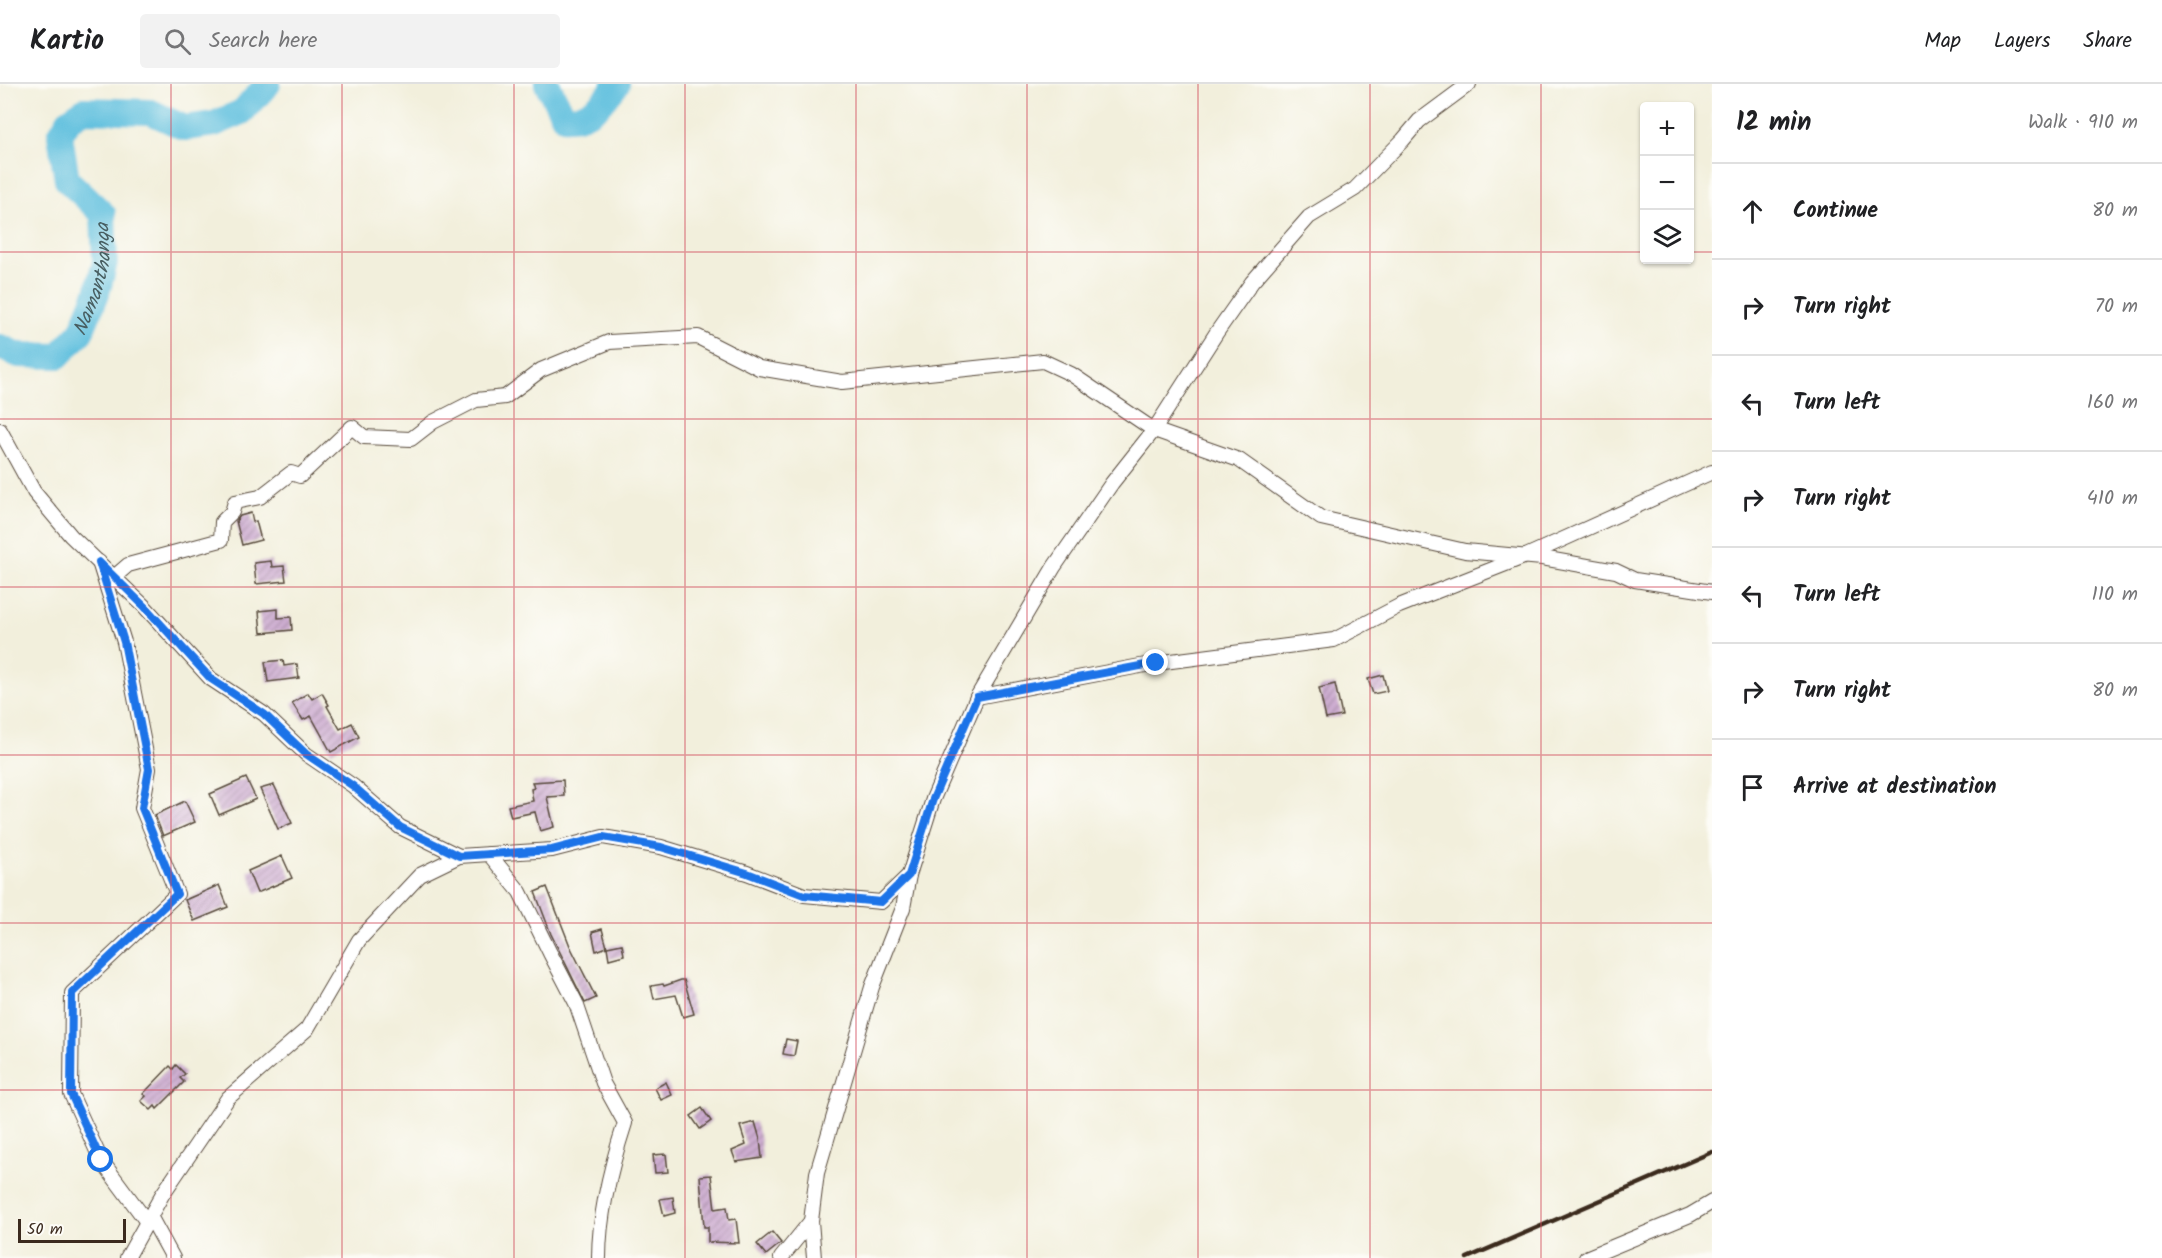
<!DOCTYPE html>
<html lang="en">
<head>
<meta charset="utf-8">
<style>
  body { margin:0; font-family:Kalam,sans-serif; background:#f2f2f2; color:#202124 }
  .controls { position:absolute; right:18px; top:18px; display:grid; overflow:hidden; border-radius:6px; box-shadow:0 2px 4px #0004 }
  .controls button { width:54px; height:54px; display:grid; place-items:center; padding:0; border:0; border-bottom:2px solid #e0e0e0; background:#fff; color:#202124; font:30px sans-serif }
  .scale { position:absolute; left:18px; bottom:15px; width:108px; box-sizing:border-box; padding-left:6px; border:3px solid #3b2a1e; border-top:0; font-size:16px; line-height:21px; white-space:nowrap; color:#3b2a1e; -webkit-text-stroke:4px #fdfcf7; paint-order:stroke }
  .stop { position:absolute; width:18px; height:18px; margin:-14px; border:4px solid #1a73e8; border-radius:50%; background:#fff }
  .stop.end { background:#1a73e8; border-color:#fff; box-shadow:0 2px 6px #0008 }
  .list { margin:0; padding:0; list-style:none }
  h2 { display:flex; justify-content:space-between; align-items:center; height:78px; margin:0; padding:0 24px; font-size:26px }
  h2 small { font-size:20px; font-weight:400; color:#757577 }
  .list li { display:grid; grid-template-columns:39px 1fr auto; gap:18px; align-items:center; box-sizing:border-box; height:96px; padding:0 24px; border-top:2px solid #e0e0e0 }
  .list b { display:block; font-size:22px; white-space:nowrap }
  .list em { font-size:20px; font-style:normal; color:#757577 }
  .icon { flex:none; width:33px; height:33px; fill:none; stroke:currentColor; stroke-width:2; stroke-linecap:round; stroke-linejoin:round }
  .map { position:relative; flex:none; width:1712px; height:1174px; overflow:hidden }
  header { display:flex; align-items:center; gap:36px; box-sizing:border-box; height:84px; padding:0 30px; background:#fff; border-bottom:2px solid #e0e0e0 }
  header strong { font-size:28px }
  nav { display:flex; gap:33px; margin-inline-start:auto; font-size:21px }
  .search { width:420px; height:54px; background:#f2f2f2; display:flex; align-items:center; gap:15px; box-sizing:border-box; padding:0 21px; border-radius:6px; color:#757577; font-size:22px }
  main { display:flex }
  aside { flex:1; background:#fff }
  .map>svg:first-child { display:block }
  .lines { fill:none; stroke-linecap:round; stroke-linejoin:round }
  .river { stroke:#5fbfde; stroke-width:26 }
  .building { fill:url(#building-hatch) }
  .minor-casing { stroke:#56483a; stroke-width:16 }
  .minor { stroke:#fff; stroke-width:14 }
  .rail { stroke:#3b2a1e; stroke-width:4.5 }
  .route { stroke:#1a73e8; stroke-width:8 }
  .grid { fill:none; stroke:#d1495b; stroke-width:1.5; stroke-opacity:0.55 }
  .labels { text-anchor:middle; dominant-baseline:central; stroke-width:5; stroke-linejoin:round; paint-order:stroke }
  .water-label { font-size:20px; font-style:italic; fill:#485e61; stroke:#fdfcf7 }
</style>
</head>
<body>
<header>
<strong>Kartio</strong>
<div class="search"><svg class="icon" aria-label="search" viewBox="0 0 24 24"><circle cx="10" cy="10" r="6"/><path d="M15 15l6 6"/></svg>Search here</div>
<nav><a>Map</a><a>Layers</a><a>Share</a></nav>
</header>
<main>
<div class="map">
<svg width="1712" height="1174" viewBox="0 0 1712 1174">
  <defs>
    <pattern id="building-hatch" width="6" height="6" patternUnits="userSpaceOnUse" patternTransform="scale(1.5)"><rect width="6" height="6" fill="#ceadd1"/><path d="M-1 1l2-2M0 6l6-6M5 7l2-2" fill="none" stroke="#a88da9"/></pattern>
  </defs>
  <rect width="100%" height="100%" fill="#fdfcf7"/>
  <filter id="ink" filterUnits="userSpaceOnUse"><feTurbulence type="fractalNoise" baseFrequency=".0167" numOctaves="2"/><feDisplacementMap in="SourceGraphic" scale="12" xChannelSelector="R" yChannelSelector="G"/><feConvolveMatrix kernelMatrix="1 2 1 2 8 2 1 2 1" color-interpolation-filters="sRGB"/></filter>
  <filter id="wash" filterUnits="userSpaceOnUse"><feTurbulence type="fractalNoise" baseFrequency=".008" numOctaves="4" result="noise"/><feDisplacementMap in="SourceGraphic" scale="24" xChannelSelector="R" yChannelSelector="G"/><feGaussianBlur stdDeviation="1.35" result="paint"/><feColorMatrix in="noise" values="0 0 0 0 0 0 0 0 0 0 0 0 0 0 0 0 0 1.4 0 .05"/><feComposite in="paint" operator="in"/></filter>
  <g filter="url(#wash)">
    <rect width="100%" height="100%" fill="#f2efdc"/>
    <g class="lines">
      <!-- river -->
      <g class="river">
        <path d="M547,0l17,33c22,5 41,-16 53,-33"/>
        <path id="s1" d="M0,263l19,8 39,1 23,-24 16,-39 8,-31 -2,-48 -36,-34 -7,-45 9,-15 15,-10 67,2 34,16 29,-4 28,-12 26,-28"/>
      </g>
    </g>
    <g id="blocks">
      <!-- building -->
      <g class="building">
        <polygon points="251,429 253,438 256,437 261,456 242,461 236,437 240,432"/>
        <polygon points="271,477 272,483 284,482 286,497 256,500 254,479"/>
        <polygon points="278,525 278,534 291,533 292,546 261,549 259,527"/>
        <polygon points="283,576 284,582 297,580 299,594 268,598 265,578"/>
        <polygon points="1383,591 1387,607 1373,610 1368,595"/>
        <polygon points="1335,600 1342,632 1326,635 1319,604"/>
        <polygon points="308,609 312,615 322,609 329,621 327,622 340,645 352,639 359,653 331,668 311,632 303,636 292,619"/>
        <polygon points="246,694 256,715 219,731 210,710"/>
        <polygon points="563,696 564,712 547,713 554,743 540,747 535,728 511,733 508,722 533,717 531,705 534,704 532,698"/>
        <polygon points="274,701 292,739 278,745 260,705"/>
        <polygon points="185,717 195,738 163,752 155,731"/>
        <polygon points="282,772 292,794 257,809 248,787"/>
        <polygon points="219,801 228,823 194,837 185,816"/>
        <polygon points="547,803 570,862 596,914 585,919 551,850 535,808"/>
        <polygon points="602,845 607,863 596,867 592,848"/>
        <polygon points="622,860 624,871 609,875 607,863"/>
        <polygon points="681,896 684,896 694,930 683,933 676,911 654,915 651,902 663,900 664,902"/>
        <polygon points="786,955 797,957 794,972 783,970"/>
        <polygon points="176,981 185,990 180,994 184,998 157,1025 155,1022 151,1026 141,1017 146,1012 143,1010 170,982 173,985"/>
        <polygon points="666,998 672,1011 661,1016 655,1004"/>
        <polygon points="702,1024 711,1037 700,1045 691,1032"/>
        <polygon points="755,1038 760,1055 762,1074 736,1078 732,1067 746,1061 740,1042"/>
        <polygon points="666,1070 668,1088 655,1089 653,1071"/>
        <polygon points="711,1091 715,1125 727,1123 729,1136 736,1135 739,1159 708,1158 708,1143 704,1143 700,1092"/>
        <polygon points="673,1113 675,1129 664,1132 660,1115"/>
        <polygon points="772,1148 781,1159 766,1171 757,1160"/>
      </g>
    </g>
  </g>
  <g filter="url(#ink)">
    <use href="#blocks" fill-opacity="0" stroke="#56483a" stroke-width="1.5"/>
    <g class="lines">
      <defs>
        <g id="minor">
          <polyline points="0,346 34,408 71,452 145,523 211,595 264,630 306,670 353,702 400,743 459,772"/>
          <polyline points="99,478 124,558 149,685 142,724 177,810 72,909 71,1010 101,1076 147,1138"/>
          <polyline points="113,494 128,481 221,456 222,438 232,428 235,418 260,413 291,389 300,392 352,343 364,353 411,355 433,338 476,316 505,313 541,286 609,258 698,253 759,284 842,298 1043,277 1071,290 1154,346 1239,376 1321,434 1465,467 1542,474 1616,487 1635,496 1712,508"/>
          <polyline points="977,613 1156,579 1334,556 1399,522 1526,472 1712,388"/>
          <path d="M489,770l31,38 30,61 26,50 27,80 22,40c-14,43 -26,90 -26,135"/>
          <polyline points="150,1132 173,1174"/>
          <polyline points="127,1174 162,1111 228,1014 307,945 359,856 420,791 459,772 552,766 603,753 661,763 747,789 804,811 881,818 909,791"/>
          <polyline points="781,1174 811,1137"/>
          <polyline points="814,1174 811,1137 817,1089 872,903 903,824 909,791 933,715 977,613 1054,483 1112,399 1154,346 1217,248 1252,198 1309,133 1355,105 1403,56 1419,37 1469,0"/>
          <polyline points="1586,1174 1690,1131 1712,1118"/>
        </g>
      </defs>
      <!-- minor casing -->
      <use href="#minor" class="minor-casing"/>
      <!-- minor -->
      <use href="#minor" class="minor"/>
      <!-- rail -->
      <polyline class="rail" points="1467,1174 1712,1068"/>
    </g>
  </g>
  <g class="lines" filter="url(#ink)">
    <!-- route -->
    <polyline class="route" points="101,1076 71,1010 72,909 177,810 142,724 149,685 124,558 99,478 145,523 211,595 264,630 306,670 353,702 400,743 459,772 552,766 603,753 661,763 747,789 804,811 881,818 909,791 933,715 977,613 1156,579"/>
  </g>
  <!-- grid -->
  <path class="grid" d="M171,0v1174M342,0v1174M514,0v1174M685,0v1174M856,0v1174M1027,0v1174M1198,0v1174M1370,0v1174M1541,0v1174M0,168h1644M1690,168h22M0,335h1712M0,503h1712M0,671h1712M0,839h1712M0,1006h1712"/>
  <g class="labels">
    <!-- water labels -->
    <g class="water-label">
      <text stroke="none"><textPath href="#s1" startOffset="148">Namanthanga</textPath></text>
    </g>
  </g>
</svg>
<div class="controls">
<button>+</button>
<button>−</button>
<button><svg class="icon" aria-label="layers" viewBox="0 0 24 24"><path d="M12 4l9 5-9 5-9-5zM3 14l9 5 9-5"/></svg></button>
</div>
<div class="scale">50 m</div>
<div class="stop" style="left:101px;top:1076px"></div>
<div class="stop end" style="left:1156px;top:579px"></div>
</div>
<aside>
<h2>12 min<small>Walk · 910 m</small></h2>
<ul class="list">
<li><svg class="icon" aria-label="ahead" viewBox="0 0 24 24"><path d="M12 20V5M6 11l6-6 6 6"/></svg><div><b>Continue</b></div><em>80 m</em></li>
<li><svg class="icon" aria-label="right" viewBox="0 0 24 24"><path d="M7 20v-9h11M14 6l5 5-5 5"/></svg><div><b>Turn right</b></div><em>70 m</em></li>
<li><svg class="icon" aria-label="left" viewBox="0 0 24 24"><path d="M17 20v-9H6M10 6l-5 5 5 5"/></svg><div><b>Turn left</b></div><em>160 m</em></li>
<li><svg class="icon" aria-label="right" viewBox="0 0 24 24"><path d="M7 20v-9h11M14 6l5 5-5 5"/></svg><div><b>Turn right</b></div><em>410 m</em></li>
<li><svg class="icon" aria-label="left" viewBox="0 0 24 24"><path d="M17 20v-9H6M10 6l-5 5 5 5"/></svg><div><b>Turn left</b></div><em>110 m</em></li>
<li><svg class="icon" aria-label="right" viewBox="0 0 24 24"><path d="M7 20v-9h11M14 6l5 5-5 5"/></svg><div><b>Turn right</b></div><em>80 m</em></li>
<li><svg class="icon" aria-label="arrive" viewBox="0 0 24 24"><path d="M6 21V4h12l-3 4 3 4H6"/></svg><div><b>Arrive at destination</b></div></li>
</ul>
</aside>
</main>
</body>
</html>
